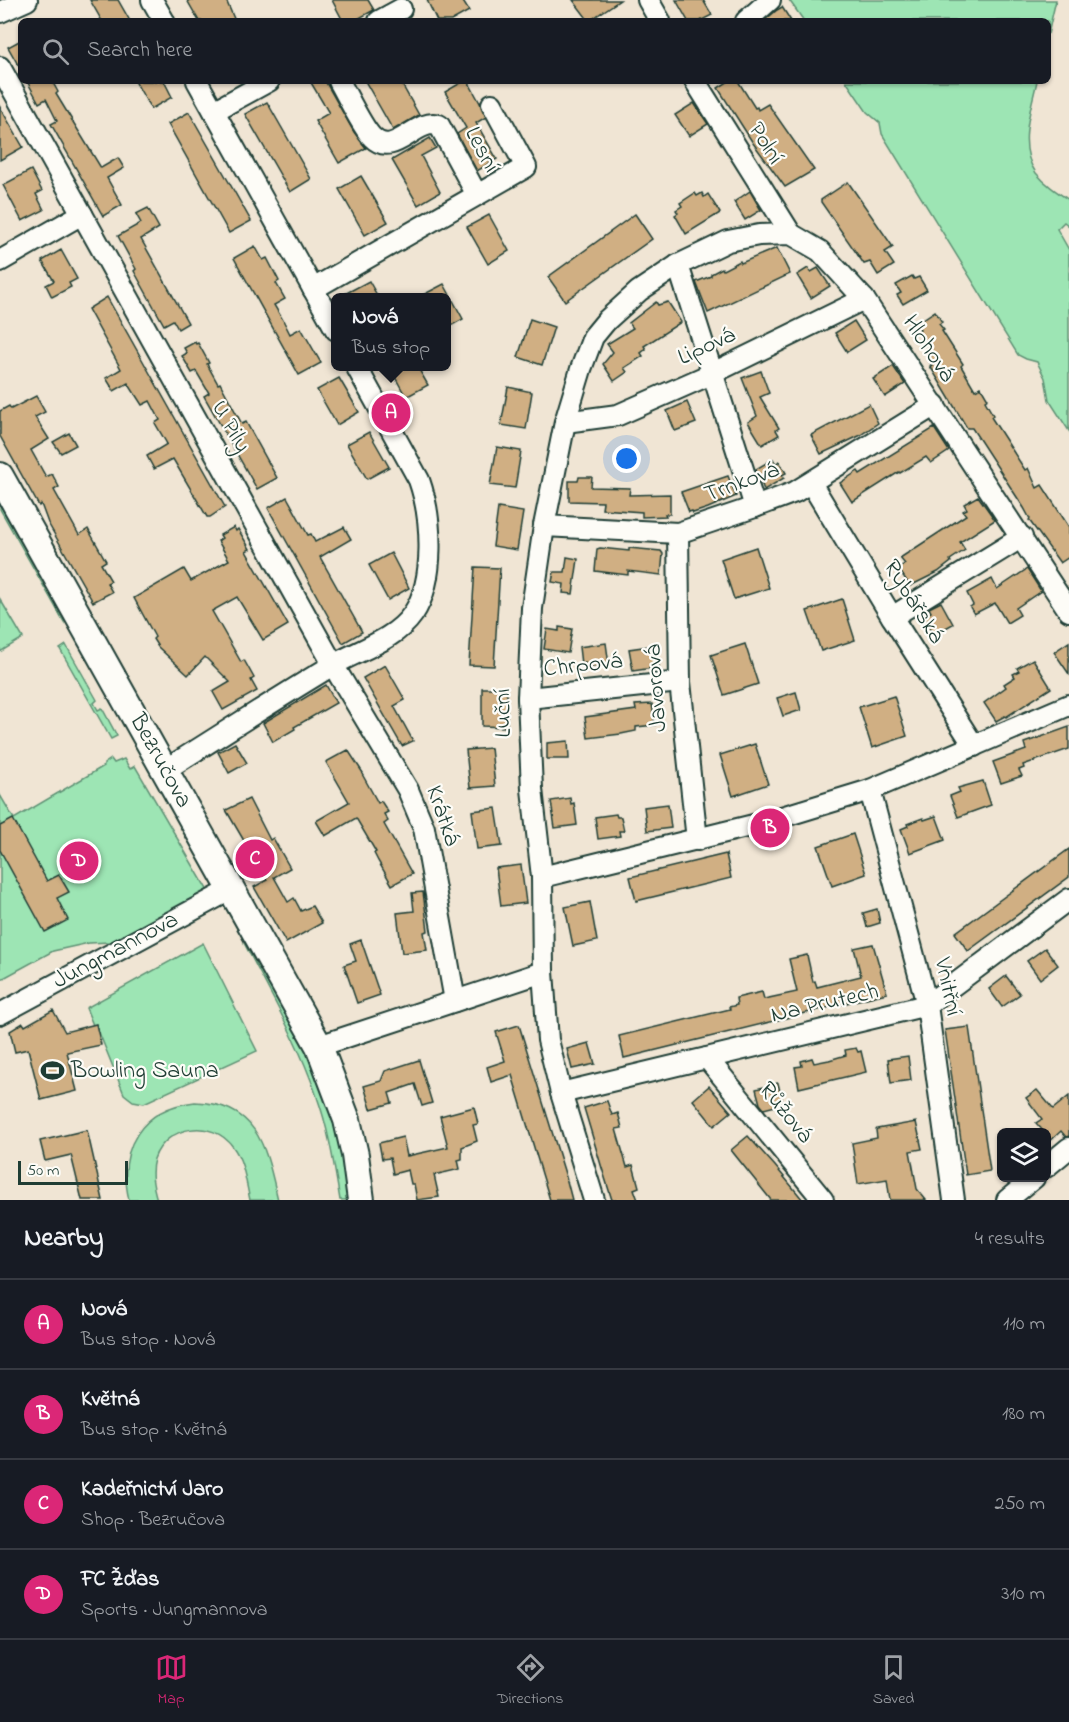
<!DOCTYPE html>
<html lang="en">
<head>
<meta charset="utf-8">
<style>
  body { margin:0; font-family:"Indie Flower",sans-serif; background:#20242c; color:#f1f3f6 }
  .controls { position:absolute; right:18px; bottom:18px; display:grid; overflow:hidden; border-radius:9px; box-shadow:0 2px 4px #0004 }
  .controls button { width:54px; height:54px; display:grid; place-items:center; padding:0; border:0; border-bottom:2px solid #363941; background:#171b24; color:#f1f3f6; font:30px sans-serif }
  .scale { position:absolute; left:18px; bottom:15px; width:110px; box-sizing:border-box; padding-left:6px; border:3px solid #1f3d34; border-top:0; font-size:16px; line-height:21px; white-space:nowrap; color:#1f3d34; -webkit-text-stroke:4px #fdfcf7; paint-order:stroke }
  .you { position:absolute; left:627px; top:459px; width:21px; height:21px; margin:-15px; border:4px solid #fff; border-radius:50%; background:#1a73e8; box-shadow:0 0 0 9px #1a73e833 }
  .badge { display:grid; place-items:center; width:39px; height:39px; border-radius:50%; background:#db2777; color:#fff; font-size:20px; font-weight:700 }
  .pin { position:absolute; translate:-50% -50%; border:3px solid #fff; box-shadow:0 2px 6px #0006 }
  .popup { position:absolute; left:331px; top:293px; width:120px; height:78px; box-sizing:border-box; display:grid; place-content:center; border-radius:9px; background:#171b24; filter:drop-shadow(0 2px 4px #0005); font-size:20px; white-space:nowrap; color:#9ea1a6 }
  .popup b { font-size:22px; color:#f1f3f6 }
  .popup::after { content:''; position:absolute; left:50%; top:100%; margin-left:-12px; border:12px solid transparent; border-top-color:#171b24 }
  .list { margin:0; padding:0; list-style:none }
  h2 { display:flex; justify-content:space-between; align-items:center; height:78px; margin:0; padding:0 24px; font-size:26px }
  h2 small { font-size:20px; font-weight:400; color:#9ea1a6 }
  .list li { display:grid; grid-template-columns:39px 1fr auto; gap:18px; align-items:center; box-sizing:border-box; height:90px; padding:0 24px; border-top:2px solid #363941 }
  .list b { display:block; font-size:22px; white-space:nowrap }
  .list p { margin:0; font-size:20px; white-space:nowrap; color:#9ea1a6 }
  .list em { font-size:20px; font-style:normal; color:#9ea1a6 }
  .icon { flex:none; width:33px; height:33px; fill:none; stroke:currentColor; stroke-width:2; stroke-linecap:round; stroke-linejoin:round }
  .map { position:relative; flex:none; width:1069px; height:1200px; overflow:hidden }
  .search { position:absolute; background:#171b24; box-shadow:0 2px 4px #0004; left:18px; right:18px; top:18px; height:66px; display:flex; align-items:center; gap:15px; box-sizing:border-box; padding:0 21px; border-radius:9px; color:#9ea1a6; font-size:22px }
  .sheet { height:438px; background:#171b24 }
  nav { display:flex; justify-content:space-around; align-items:center; box-sizing:border-box; height:84px; border-top:2px solid #363941; background:#171b24; font-size:16px; color:#9ea1a6 }
  nav a { display:grid; justify-items:center; gap:3px }
  nav .on { color:#db2777 }
  .map>svg:first-child { display:block }
  .green { fill:#9de5b4; stroke:#5e9174; stroke-width:1.5 }
  .building { fill:#d0af83; stroke:#1f3d34; stroke-width:1.5 }
  .lines { fill:none; stroke-linecap:round; stroke-linejoin:round }
  .minor-casing { stroke:#1f3d34; stroke-width:24 }
  .major-casing { stroke:#1f3d34; stroke-width:30 }
  .minor { stroke:#fdfcf7; stroke-width:20 }
  .major { stroke:#fdfcf7; stroke-width:26 }
  .labels { text-anchor:middle; dominant-baseline:central; stroke-width:4.5; stroke-linejoin:round; paint-order:stroke }
  .street-label { font-size:24px; fill:#1f3d34; stroke:#fdfcf7 }
  .poi-label { font-size:24px; fill:#1f3d34; stroke:#fdfcf7; text-anchor:start }
</style>
</head>
<body>
<div class="map">
<svg width="1069" height="1200" viewBox="0 0 1069 1200">
  <rect width="100%" height="100%" fill="#f0e5d4"/>
  <filter id="ink" filterUnits="userSpaceOnUse"><feTurbulence type="fractalNoise" baseFrequency=".0167" numOctaves="2"/><feDisplacementMap in="SourceGraphic" scale="12" xChannelSelector="R" yChannelSelector="G"/><feConvolveMatrix kernelMatrix="1 2 1 2 8 2 1 2 1" color-interpolation-filters="sRGB"/></filter>
  <g filter="url(#ink)">
    <!-- green -->
    <g class="green">
      <polygon points="789,0 1056,0 1048,34 1048,21 804,21"/>
      <path d="M846,81h191c-6,28 -20,65 -1,92 9,11 21,19 33,27v26l-5,-4 -7,7 12,21v181l-20,-31 -4,-22 -8,-16 -11,-3 -8,-4 -136,-221 -2,-11 -13,-11z"/>
      <polygon points="0,499 64,614 64,622 0,509"/>
      <polygon points="0,599 23,638 0,652"/>
      <polygon points="66,645 97,700 94,703 98,710 102,708 117,736 111,739 60,649"/>
      <polygon points="111,759 114,763 124,759 130,769 135,766 208,891 110,942 89,943 53,951 0,980 0,795 14,819 104,766 104,764"/>
      <path d="M248,938l61,111 29,78 13,73h-11c-6,-35 -11,-70 -23,-103 -18,-54 -47,-104 -73,-154z"/>
      <polygon points="203,943 257,1051 144,1103 133,1101 124,1094 96,1025 93,1025 86,1008"/>
      <path d="M195,1102c64,2 71,47 83,98h-28c-4,-17 -6,-39 -17,-53 -20,-29 -67,-22 -79,12 -4,14 -1,27 3,41h-28c-12,-51 12,-92 66,-98z"/>
    </g>
    <!-- building -->
    <g class="building">
      <polygon points="90,0 118,0 130,21 102,21"/>
      <polygon points="187,0 226,0 235,21 199,21"/>
      <polygon points="332,0 368,0 374,10 354,21 343,21"/>
      <polygon points="427,0 462,0 469,11 451,21 437,21"/>
      <polygon points="573,0 620,0 589,21"/>
      <polygon points="676,0 703,0 712,15 700,21 688,21"/>
      <polygon points="782,7 791,21 764,21 777,10"/>
      <polygon points="21,40 21,70 8,47"/>
      <polygon points="27,81 52,81 58,92 56,94 101,168 118,158 124,168 107,178 122,205 103,216 51,124 57,121 46,99 39,103"/>
      <polygon points="135,81 164,81 172,97 151,109"/>
      <polygon points="310,81 325,81 354,132 366,148 339,163 315,121 329,113"/>
      <polygon points="365,81 400,81 419,115 393,130"/>
      <polygon points="464,81 468,81 480,103 486,117 476,123 497,159 477,171 457,134 466,128 445,92"/>
      <polygon points="729,81 738,81 755,108 757,107 758,110 768,104 814,170 785,187 753,143 718,88"/>
      <polygon points="267,102 311,179 290,192 245,114"/>
      <polygon points="694,103 708,124 689,136 675,115"/>
      <polygon points="0,107 23,147 0,160"/>
      <polygon points="189,112 251,221 229,233 168,124"/>
      <polygon points="430,138 436,148 421,156 440,192 418,205 392,160"/>
      <polygon points="31,170 42,191 36,194 44,210 22,221 3,185"/>
      <polygon points="361,176 388,222 365,235 339,189"/>
      <polygon points="848,182 893,247 885,252 894,265 878,275 870,262 864,264 821,202 821,200"/>
      <polygon points="750,191 761,210 745,220 734,202"/>
      <polygon points="695,193 697,196 702,193 704,197 708,194 720,213 686,234 675,215 678,213 676,210 682,206 680,203"/>
      <polygon points="148,208 159,228 141,239 188,323 178,329 173,320 164,325 134,271 136,269 118,236 141,223 136,214"/>
      <polygon points="635,214 652,239 565,301 548,277"/>
      <polygon points="489,215 509,251 488,264 467,227"/>
      <polygon points="255,246 263,260 267,258 279,281 276,283 285,299 274,305 283,320 290,334 301,328 321,363 299,375 234,258"/>
      <polygon points="777,248 790,274 708,313 696,282 711,276 711,274 722,268 723,270 740,261 741,263"/>
      <polygon points="61,250 77,279 69,283 71,287 52,297 46,285 54,281 42,261"/>
      <polygon points="808,268 811,272 818,268 830,286 811,298 797,275"/>
      <polygon points="912,276 914,279 919,277 927,290 903,304 897,295 901,293 896,285"/>
      <polygon points="369,281 378,297 339,297"/>
      <polygon points="444,284 463,319 447,328 447,297 419,297"/>
      <polygon points="107,297 225,507 210,517 207,517 173,459 154,469 147,456 167,444 155,423 160,420 150,401 142,405 128,383 114,391 106,378 121,369 88,309"/>
      <polygon points="656,302 658,305 668,302 681,322 644,346 646,349 641,353 643,356 624,368 627,372 614,381 603,364 613,352 607,344 633,328 629,323"/>
      <polygon points="935,311 942,322 939,324 944,330 942,331 963,364 961,366 975,390 981,387 988,399 985,401 993,415 991,417 1025,470 1028,468 1037,488 1042,485 1069,527 1069,557 1060,563 1029,520 1030,519 1024,508 972,428 967,428 930,366 932,365 927,358 933,354 918,331 920,330 916,324"/>
      <polygon points="530,319 554,327 542,365 518,357"/>
      <polygon points="854,321 866,340 847,352 835,333"/>
      <polygon points="195,342 196,344 198,343 209,363 207,364 218,384 220,383 242,424 246,422 277,478 257,489 204,396 209,393 196,371 192,373 182,356 187,353 184,348"/>
      <polygon points="389,366 417,366 428,385 406,397"/>
      <polygon points="893,366 905,384 885,397 873,379"/>
      <polygon points="761,371 769,393 760,397 779,428 776,430 779,435 762,445 748,422 757,416 742,378"/>
      <polygon points="339,378 359,412 337,425 317,390"/>
      <polygon points="508,387 532,392 526,429 501,425"/>
      <polygon points="36,396 45,412 35,417 49,439 31,450 46,477 52,474 59,487 54,490 79,535 88,529 106,561 101,564 111,581 107,583 112,592 93,602 48,523 41,504 39,506 0,436 0,411 9,406 11,409"/>
      <polygon points="687,402 696,423 675,431 667,411"/>
      <polygon points="869,404 878,423 859,436 821,454 811,435"/>
      <polygon points="934,428 949,451 931,463 926,457 900,473 899,472 852,502 840,483 858,471 860,474"/>
      <polygon points="369,432 389,467 367,479 347,444"/>
      <polygon points="69,433 76,445 61,453 53,442"/>
      <polygon points="497,447 521,451 515,488 490,485"/>
      <polygon points="773,459 776,464 779,461 786,473 782,475 784,478 764,490 756,469"/>
      <polygon points="728,476 736,496 708,508 693,513 692,511 689,512 681,492"/>
      <polygon points="579,477 592,477 591,487 630,488 629,495 670,494 670,514 665,514 666,516 642,517 642,512 602,509 603,502 569,501 569,481 578,481"/>
      <polygon points="978,496 995,520 960,542 965,550 950,560 951,562 938,572 910,586 898,568 905,564 900,558 966,515 963,511 967,509 964,504"/>
      <polygon points="287,497 308,535 311,534 315,542 344,527 351,539 320,557 362,632 343,643 268,508"/>
      <polygon points="498,508 523,512 517,550 493,546"/>
      <polygon points="234,527 236,531 238,529 250,549 246,551 288,625 263,640 237,597 212,611 241,662 244,660 254,678 251,680 257,691 223,710 213,692 230,682 205,657 188,675 158,647 153,639 155,637 134,598 184,569 191,581 229,560 218,541 222,538 220,535"/>
      <polygon points="756,547 769,588 734,599 721,559"/>
      <polygon points="600,548 629,551 629,548 661,551 663,554 661,575 628,571 628,575 595,571 597,549"/>
      <polygon points="391,553 409,588 388,600 369,565"/>
      <polygon points="567,557 578,559 573,594 563,593 564,584 552,582 554,572 565,572"/>
      <polygon points="475,567 500,568 494,666 469,665"/>
      <polygon points="1027,569 1041,591 1016,608 1020,615 1007,623 995,603 974,614 970,607 973,605 967,593 992,579 997,589"/>
      <polygon points="842,599 855,640 821,651 807,611"/>
      <polygon points="941,602 953,624 933,635 923,616 931,612 929,608"/>
      <polygon points="559,627 572,629 568,653 544,649 547,629 559,631"/>
      <polygon points="1069,642 1069,674 1054,652"/>
      <polygon points="606,643 609,665 586,668 585,663 581,664 579,647"/>
      <polygon points="745,644 758,684 724,695 711,655"/>
      <polygon points="656,645 659,667 633,671 629,649"/>
      <polygon points="1033,659 1051,688 1006,717 1005,716 996,721 984,703 1006,687 1004,684 1015,677 1013,674 1019,671 1017,668"/>
      <polygon points="385,665 405,700 394,706 413,741 402,746 363,678"/>
      <polygon points="326,685 336,703 294,727 295,729 273,742 263,723"/>
      <polygon points="482,688 507,688 507,727 482,726"/>
      <polygon points="796,692 801,710 783,716 777,698"/>
      <polygon points="894,696 907,736 872,748 859,707"/>
      <polygon points="652,704 655,725 636,727 636,731 621,734 588,738 585,717 636,710 635,705"/>
      <polygon points="1069,727 1069,749 1023,765 1024,768 1019,770 1022,776 1001,783 993,762 1026,750 1024,743"/>
      <polygon points="568,741 569,759 547,759 547,743"/>
      <polygon points="235,743 247,763 229,773 218,752"/>
      <polygon points="755,744 768,784 733,796 720,755"/>
      <polygon points="491,748 495,786 470,788 466,750"/>
      <polygon points="348,750 363,773 362,774 378,803 381,801 388,812 384,814 388,821 384,824 412,874 392,885 378,861 374,853 376,852 356,818 325,836 316,821 349,802 326,762"/>
      <polygon points="983,781 991,805 958,817 950,796 960,792 958,788"/>
      <polygon points="570,798 571,804 574,803 577,825 555,828 551,801"/>
      <polygon points="249,799 270,840 273,838 290,868 274,877 288,902 294,898 301,911 312,906 322,923 286,943 254,887 267,880 226,810"/>
      <polygon points="668,804 671,828 647,831 644,807"/>
      <polygon points="496,808 502,846 477,849 472,811"/>
      <polygon points="616,814 617,817 621,817 624,831 619,831 620,836 598,839 595,817"/>
      <polygon points="936,816 945,840 910,853 901,829 908,826 907,824 923,818 924,820"/>
      <polygon points="13,819 47,881 59,875 69,892 57,898 68,920 45,932 0,850 0,826"/>
      <polygon points="853,834 866,874 832,886 818,846"/>
      <polygon points="1069,849 1069,877 968,951 955,933"/>
      <polygon points="726,854 731,878 636,901 630,877"/>
      <polygon points="521,865 526,903 501,906 496,868"/>
      <polygon points="423,892 428,931 424,932 427,950 402,953 397,913 414,911 412,893"/>
      <polygon points="590,902 597,941 573,946 565,907"/>
      <polygon points="877,909 880,923 867,927 863,913"/>
      <polygon points="361,940 380,995 357,1003 344,965 356,961 350,944"/>
      <polygon points="873,944 887,993 624,1058 619,1036 730,1009 729,1007 737,1005 736,998 762,992 764,999 797,992 789,959 807,955 813,982 815,981 817,987 861,976 854,948"/>
      <polygon points="1045,948 1058,965 1040,979 1027,961"/>
      <polygon points="1006,976 1020,994 1002,1007 989,989"/>
      <polygon points="53,1010 65,1032 96,1024 101,1045 67,1052 77,1091 41,1100 28,1049 15,1052 10,1031 23,1023 25,1026"/>
      <polygon points="519,1025 566,1177 572,1200 550,1200 512,1075 491,1082 487,1067 505,1061 496,1032"/>
      <polygon points="969,1027 990,1171 966,1175 945,1030"/>
      <polygon points="589,1043 595,1064 572,1069 567,1049"/>
      <polygon points="856,1048 858,1052 861,1051 866,1072 799,1088 795,1067 802,1066 801,1061 812,1058 814,1063 829,1060 846,1055 845,1050"/>
      <polygon points="908,1056 911,1080 891,1083 888,1059"/>
      <polygon points="419,1060 432,1103 422,1106 415,1084 389,1093 392,1103 371,1109 364,1086 381,1081 385,1071"/>
      <polygon points="778,1083 783,1104 764,1109 760,1104 756,1089"/>
      <polygon points="709,1086 731,1112 714,1126 693,1100"/>
      <polygon points="1037,1090 1053,1109 1069,1096 1069,1136 1066,1137 1061,1131 1047,1144 1047,1132 1044,1132 1036,1123 1042,1119 1026,1098"/>
      <polygon points="607,1101 612,1115 618,1113 620,1120 622,1128 616,1129 627,1167 633,1165 639,1187 634,1189 638,1200 612,1200 601,1165 584,1108"/>
      <polygon points="474,1107 478,1124 473,1125 477,1141 462,1147 462,1159 458,1160 460,1169 434,1175 439,1197 417,1200 414,1184 411,1184 408,1170 393,1174 390,1158 382,1159 379,1143 403,1137 407,1156 448,1147 440,1116"/>
      <polygon points="916,1122 922,1149 910,1151 917,1189 926,1200 890,1200 887,1179 858,1184 852,1143 877,1138 876,1130 877,1129"/>
      <polygon points="87,1130 103,1200 82,1200 71,1155 45,1161 40,1141"/>
      <polygon points="748,1136 775,1166 803,1200 771,1200 731,1150"/>
    </g>
    <g class="lines">
      <defs>
        <g id="minor">
          <polyline points="152,0 164,21"/>
          <polyline points="648,0 660,21"/>
          <polyline points="0,12 27,0"/>
          <polyline points="379,21 401,9"/>
          <polyline points="746,21 770,0"/>
          <polyline points="0,67 339,675 408,790 424,828 455,1001"/>
          <polyline points="197,81 336,330"/>
          <path d="M339,81c8,14 23,46 33,56 22,23 44,-20 67,-12l38,70"/>
          <polyline points="695,81 791,234"/>
          <polyline points="214,111 269,81"/>
          <polyline points="0,261 82,214"/>
          <polyline points="678,265 755,507"/>
          <polyline points="313,289 526,167 492,104"/>
          <polyline points="565,422 618,415 711,374 864,299"/>
          <polyline points="811,483 892,617 974,746"/>
          <polyline points="544,526 678,533 755,507 795,492 935,405"/>
          <polyline points="678,533 680,682 697,840"/>
          <polyline points="892,617 1022,537"/>
          <polyline points="528,698 680,682"/>
          <path d="M165,770c56,-35 111,-71 168,-105 26,-15 62,-25 80,-51 23,-34 19,-97 6,-134l-63,-114"/>
          <polyline points="870,790 927,1005 954,1200"/>
          <polyline points="542,877 762,823 870,790 1069,705"/>
          <polyline points="0,1014 232,889"/>
          <polyline points="319,1046 543,972"/>
          <polyline points="707,1058 823,1200"/>
          <polyline points="561,1093 927,1005 1069,899"/>
          <polyline points="1046,1167 1069,1148"/>
          <polyline points="594,1200 561,1093 548,1040 543,972 542,877 532,789 528,698 532,608 544,526 565,422 581,369 593,337 607,320 639,291 678,265 728,241 759,235 791,234 820,251 864,299 1069,611"/>
          <polyline points="1007,1200 1034,1178"/>
        </g>
        <polyline id="major" points="0,476 319,1046 347,1120 355,1155 361,1200"/>
      </defs>
      <!-- minor casing -->
      <use href="#minor" class="minor-casing"/>
      <!-- major casing -->
      <use href="#major" class="major-casing"/>
      <!-- minor -->
      <use href="#minor" class="minor"/>
      <!-- major -->
      <use href="#major" class="major"/>
    </g>
  </g>
  <!-- icons -->
  <defs>
    <symbol id="stadium-bare" viewBox="-9 -9 18 18"><path d="M0-5a6.5 5 0 1 0 0 10a6.5 5 0 1 0 0-10ZM-3.5-1.8h7v3.6h-7Z" fill="#1f3d34" stroke="#fdfcf7" stroke-width="2.5" paint-order="stroke"/></symbol>
  </defs>
  <g fill-rule="evenodd">
    <use href="#stadium-bare" x="36" y="1054" width="33" height="33"/>
  </g>
  <g class="labels">
    <!-- street labels -->
    <g class="street-label">
      <text transform="translate(765 144) rotate(58)">Polní</text>
      <text transform="translate(481 150) rotate(62)">Lesní</text>
      <text transform="translate(707 347) rotate(-25)">Lipová</text>
      <text transform="translate(928 349) rotate(56)">Hlohová</text>
      <text transform="translate(230 427) rotate(61)">U Pily</text>
      <text transform="translate(742 483) rotate(-20)">Trnková</text>
      <text transform="translate(913 602) rotate(58)">Rybářská</text>
      <text transform="translate(583 666) rotate(-6)">Chrpová</text>
      <text transform="translate(657 688) rotate(-94)">Javorová</text>
      <text transform="translate(504 713) rotate(-91)">Luční</text>
      <text transform="translate(160 761) rotate(61)">Bezručova</text>
      <text transform="translate(442 816) rotate(71)">Krátká</text>
      <text transform="translate(116 951) rotate(-28)">Jungmannova</text>
      <text transform="translate(947 987) rotate(78)">Vnitřní</text>
      <text transform="translate(825 1004) rotate(-13)">Na Prutech</text>
      <text transform="translate(785 1113) rotate(51)">Růžová</text>
    </g>
    <!-- poi labels -->
    <g class="poi-label">
      <text x="71" y="1071">Bowling Sauna</text>
    </g>
  </g>
</svg>
<div class="controls">
<button><svg class="icon" aria-label="layers" viewBox="0 0 24 24"><path d="M12 4l9 5-9 5-9-5zM3 14l9 5 9-5"/></svg></button>
</div>
<div class="scale">50 m</div>
<div class="you"></div>
<div class="pin badge" style="left:391px;top:413px">A</div>
<div class="popup"><b>Nová</b>Bus stop</div>
<div class="pin badge" style="left:770px;top:828px">B</div>
<div class="pin badge" style="left:255px;top:859px">C</div>
<div class="pin badge" style="left:79px;top:861px">D</div>
<div class="search"><svg class="icon" aria-label="search" viewBox="0 0 24 24"><circle cx="10" cy="10" r="6"/><path d="M15 15l6 6"/></svg>Search here</div>
</div>
<section class="sheet">
<h2>Nearby<small>4 results</small></h2>
<ul class="list">
<li><span class="badge">A</span><div><b>Nová</b><p>Bus stop · Nová</p></div><em>110 m</em></li>
<li><span class="badge">B</span><div><b>Květná</b><p>Bus stop · Květná</p></div><em>180 m</em></li>
<li><span class="badge">C</span><div><b>Kadeřnictví Jaro</b><p>Shop · Bezručova</p></div><em>250 m</em></li>
<li><span class="badge">D</span><div><b>FC Žďas</b><p>Sports · Jungmannova</p></div><em>310 m</em></li>
</ul>
</section>
<nav>
<a class="on"><svg class="icon" aria-label="map" viewBox="0 0 24 24"><path d="M3 6l6-2 6 2 6-2v14l-6 2-6-2-6 2zM9 4v14M15 6v14"/></svg>Map</a>
<a><svg class="icon" aria-label="directions" viewBox="0 0 24 24"><path d="M12 3l9 9-9 9-9-9zM9 14v-3h6M13 9l2 2-2 2"/></svg>Directions</a>
<a><svg class="icon" aria-label="saved" viewBox="0 0 24 24"><path d="M7 4h10v16l-5-4-5 4z"/></svg>Saved</a>
</nav>
</body>
</html>
